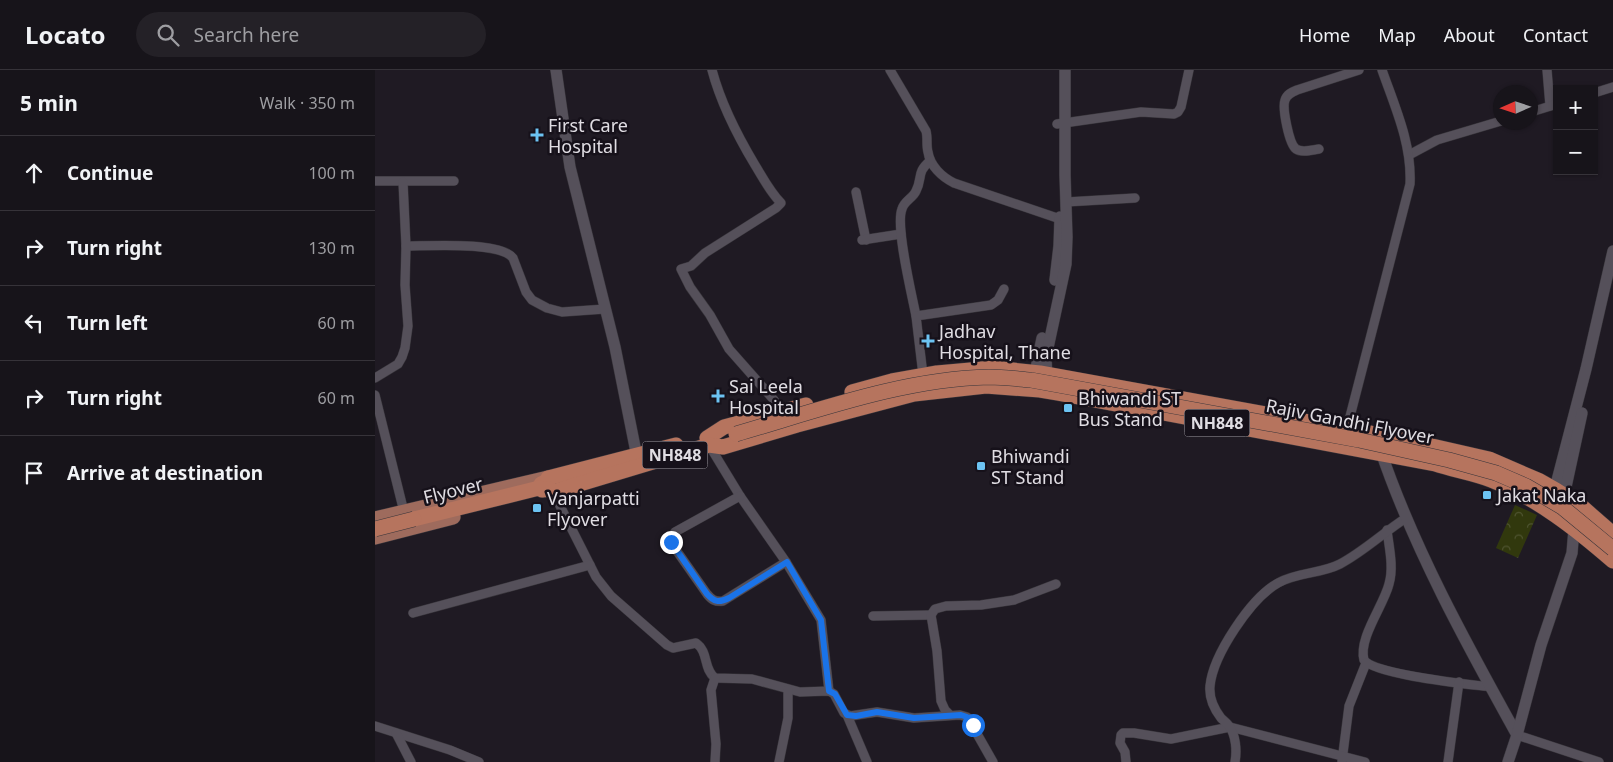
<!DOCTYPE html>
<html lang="en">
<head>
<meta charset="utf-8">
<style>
  body { margin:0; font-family:"Noto Sans",sans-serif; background:#242127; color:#f1f3f6 }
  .controls { position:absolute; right:15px; top:15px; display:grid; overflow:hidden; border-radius:0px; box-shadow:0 1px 4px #0004 }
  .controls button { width:45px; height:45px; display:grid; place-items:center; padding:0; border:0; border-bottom:1px solid #363339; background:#17141a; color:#f1f3f6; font:25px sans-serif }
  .compass { position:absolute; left:1118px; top:15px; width:45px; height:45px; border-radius:50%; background:#17141a; box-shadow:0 1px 4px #0004; rotate:267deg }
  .stop { position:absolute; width:15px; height:15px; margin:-11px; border:4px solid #1a73e8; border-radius:50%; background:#fff }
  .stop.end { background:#1a73e8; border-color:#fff; box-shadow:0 1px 5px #0008 }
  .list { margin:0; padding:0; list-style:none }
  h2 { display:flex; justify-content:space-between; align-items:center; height:65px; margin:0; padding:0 20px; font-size:21px }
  h2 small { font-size:16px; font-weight:400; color:#9e9ea2 }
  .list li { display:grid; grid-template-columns:32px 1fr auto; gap:15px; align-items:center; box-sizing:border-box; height:75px; padding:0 20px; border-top:1px solid #363339 }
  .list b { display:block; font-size:19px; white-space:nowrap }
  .list em { font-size:16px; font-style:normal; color:#9e9ea2 }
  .icon { flex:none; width:28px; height:28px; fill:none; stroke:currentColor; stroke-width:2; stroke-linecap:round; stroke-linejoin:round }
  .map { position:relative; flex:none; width:1238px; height:692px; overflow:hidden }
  header { display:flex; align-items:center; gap:30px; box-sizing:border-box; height:70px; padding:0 25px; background:#17141a; border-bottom:1px solid #363339 }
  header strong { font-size:24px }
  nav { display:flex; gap:28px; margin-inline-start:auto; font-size:18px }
  .search { width:350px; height:45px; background:#242127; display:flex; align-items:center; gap:12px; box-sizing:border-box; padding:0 18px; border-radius:28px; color:#9e9ea2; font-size:19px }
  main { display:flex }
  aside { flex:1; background:#17141a }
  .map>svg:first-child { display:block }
  .forest { fill:url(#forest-crowns) }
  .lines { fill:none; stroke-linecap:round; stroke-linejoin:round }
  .minor-casing { stroke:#38353b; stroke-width:10 }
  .tertiary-casing { stroke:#38353b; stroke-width:12 }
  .primary-casing { stroke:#38353b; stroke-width:16 }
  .trunk-casing { stroke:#38353b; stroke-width:16 }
  .minor { stroke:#55505a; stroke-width:9 }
  .tertiary { stroke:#55505a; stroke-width:11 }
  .primary { stroke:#9e6b5d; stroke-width:15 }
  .trunk { stroke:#b6745e; stroke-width:15 }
  .trunk-bridge-casing { stroke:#38353b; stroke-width:16; stroke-linecap:butt }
  .trunk-bridge { stroke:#b6745e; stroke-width:15 }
  .route { stroke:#1a73e8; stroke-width:6 }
  .poi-dot { fill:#6cc3f2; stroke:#16111a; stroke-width:2 }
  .labels { text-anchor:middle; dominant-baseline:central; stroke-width:5; stroke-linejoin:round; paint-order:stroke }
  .shield { fill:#16111a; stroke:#a3a0a7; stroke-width:1 }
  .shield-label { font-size:16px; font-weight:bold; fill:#e0dde3 }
  .poi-label { font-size:18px; fill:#e0dde3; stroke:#16111a; text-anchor:start }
  .street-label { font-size:18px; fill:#e0dde3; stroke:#16111a }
</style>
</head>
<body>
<header>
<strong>Locato</strong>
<div class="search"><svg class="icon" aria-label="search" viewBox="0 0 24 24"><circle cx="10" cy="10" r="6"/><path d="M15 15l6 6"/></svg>Search here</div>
<nav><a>Home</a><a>Map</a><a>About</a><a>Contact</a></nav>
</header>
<main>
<aside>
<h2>5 min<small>Walk · 350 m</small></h2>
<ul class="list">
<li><svg class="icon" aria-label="ahead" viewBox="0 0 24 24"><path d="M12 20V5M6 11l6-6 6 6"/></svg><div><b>Continue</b></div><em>100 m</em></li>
<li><svg class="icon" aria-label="right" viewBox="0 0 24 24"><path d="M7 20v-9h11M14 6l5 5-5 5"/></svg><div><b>Turn right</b></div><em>130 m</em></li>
<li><svg class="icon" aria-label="left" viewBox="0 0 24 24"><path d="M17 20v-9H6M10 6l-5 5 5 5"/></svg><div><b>Turn left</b></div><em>60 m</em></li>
<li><svg class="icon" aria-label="right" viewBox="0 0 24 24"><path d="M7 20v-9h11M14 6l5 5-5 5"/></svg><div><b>Turn right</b></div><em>60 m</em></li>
<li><svg class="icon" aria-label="arrive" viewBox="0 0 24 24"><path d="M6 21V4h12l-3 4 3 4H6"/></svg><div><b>Arrive at destination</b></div></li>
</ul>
</aside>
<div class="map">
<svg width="1238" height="692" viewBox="0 0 1238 692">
  <defs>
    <pattern id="forest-crowns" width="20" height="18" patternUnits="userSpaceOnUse" patternTransform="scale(1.25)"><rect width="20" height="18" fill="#31380d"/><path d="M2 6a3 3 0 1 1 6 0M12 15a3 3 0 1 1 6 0" fill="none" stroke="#4f5430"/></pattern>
  </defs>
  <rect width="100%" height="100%" fill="#1f1a23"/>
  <!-- forest -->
  <polygon class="forest" points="1140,435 1162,445 1143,488 1121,478"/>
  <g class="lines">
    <defs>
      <g id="minor">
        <path d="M337,0c9,34 25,65 43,95 8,13 15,27 26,38l-5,5 -71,45 -14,13 -10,3 9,18 20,28 19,34 45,51 7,13"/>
        <path d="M515,0l36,61c2,7 0,14 2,21 2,14 14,25 26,31l112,38"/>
        <polyline points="1172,0 1175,36"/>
        <polyline points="1219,23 1238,17"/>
        <polyline points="1156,42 1182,34"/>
        <polyline points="682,54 766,42 799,44 803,42 806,37 814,0"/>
        <path d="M944,79c-7,1 -17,4 -23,0 -7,-5 -14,-41 -11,-49 2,-6 7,-8 12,-10l62,-20"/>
        <polyline points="1034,85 1062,70 1126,51"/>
        <polyline points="0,111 79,111"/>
        <polyline points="481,122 491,170"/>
        <polyline points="691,132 760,128"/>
        <polyline points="487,170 526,164"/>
        <path d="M31,176c22,0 94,-5 107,12l13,34 6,8 15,8 15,4 43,-3"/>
        <path d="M541,246c-4,-21 -21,-90 -14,-107 2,-8 11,-11 14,-18 7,-14 0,-18 14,-30"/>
        <polyline points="548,305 541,246 616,235 623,230 629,219"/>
        <polyline points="0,308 23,294 27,287 30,278 33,256 30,215 31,176 28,112"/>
        <polyline points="0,325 30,446"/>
        <path d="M971,362l64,-248c2,-40 -15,-77 -28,-114"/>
        <polyline points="334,375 365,426 411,492 446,550 454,621"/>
        <path d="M178,422l43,85 15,19 56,49 6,3 23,-5c13,9 7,26 19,35l37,1 48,13 29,-1 5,3 10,19 6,3 27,-4 37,6 46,-3 7,2 5,8 21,37"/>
        <path d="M365,426l-65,36c-4,6 -4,9 -1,15l33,47c5,6 8,8 16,7l63,-39"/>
        <path d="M1012,460c2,17 7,37 2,54 -5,21 -31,54 -25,76 12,15 104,24 127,27"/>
        <polyline points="38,543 215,495"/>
        <polyline points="498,546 556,545"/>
        <polyline points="472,645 492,692"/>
        <polyline points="575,645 570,640 566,631 562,581 556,545 560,539 571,536 606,535 639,530 681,514"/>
        <polyline points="0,656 75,680 104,692"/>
        <polyline points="21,663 36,692"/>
        <polyline points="1142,665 1224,692"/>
        <polyline points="967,691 974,636 991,593"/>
        <polyline points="340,692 341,674 336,620 340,608"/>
        <polyline points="404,692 413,648 413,620"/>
        <polyline points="751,692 750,682 745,673 746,665 748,663 759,663 796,669 855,657 990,692"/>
        <path d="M860,692c2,-11 1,-27 -6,-36 -2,-3 -6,-6 -8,-8 -7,-9 -12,-21 -11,-32 3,-31 41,-88 68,-103 19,-11 43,-9 62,-19 23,-12 44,-32 66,-46"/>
        <polyline points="1073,692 1084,612"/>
      </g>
      <g id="tertiary">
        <polyline points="181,0 195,97 240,277 263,392"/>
        <polyline points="680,210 684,176 685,147"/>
        <polyline points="659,308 667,268"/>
        <polyline points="672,310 671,287 691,194 692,167 690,105 690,0"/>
        <path d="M1005,379c34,100 86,194 137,286"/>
        <polyline points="1178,426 1211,299 1238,181"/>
        <polyline points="1185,431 1189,426 1207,343"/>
        <polyline points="1133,692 1142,665 1166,575 1197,483 1199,459 1203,455"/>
      </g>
      <g id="primary">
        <polyline points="0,449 173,408"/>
        <polyline points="0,467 78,447"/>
      </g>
      <g id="trunk">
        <polyline points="477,322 517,311 562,303 618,298 665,303 1022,368 1114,389 1165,411 1181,420 1206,436 1238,464"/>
        <polyline points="332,368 349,357 431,335"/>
        <polyline points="164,418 166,414 172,411 173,408 301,375"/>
        <path d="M39,449l125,-31 3,2 7,-1 3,3h1l156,-47 14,2 74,-22 117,-31 72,-8 54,4 18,3 377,71c18,6 38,9 56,16 46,18 85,49 122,81"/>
      </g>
    </defs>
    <!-- minor casing -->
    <use href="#minor" class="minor-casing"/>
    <!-- tertiary casing -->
    <use href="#tertiary" class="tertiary-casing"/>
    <!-- primary casing -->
    <use href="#primary" class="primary-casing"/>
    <!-- trunk casing -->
    <use href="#trunk" class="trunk-casing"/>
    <!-- minor -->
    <use href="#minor" class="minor"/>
    <!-- tertiary -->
    <use href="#tertiary" class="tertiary"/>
    <!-- primary -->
    <use href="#primary" class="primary"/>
    <!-- trunk -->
    <use href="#trunk" class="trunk"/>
    <defs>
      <g id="trunk-bridge">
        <path d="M361,364c83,-24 167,-55 253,-57 14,0 29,2 42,3l328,60 90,20 47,13 30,13 36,21 51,42"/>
        <polyline points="0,459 39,449"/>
      </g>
    </defs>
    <!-- trunk-bridge casing -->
    <use href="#trunk-bridge" class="trunk-bridge-casing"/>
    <!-- trunk-bridge -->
    <use href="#trunk-bridge" class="trunk-bridge"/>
  </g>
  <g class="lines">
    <!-- route -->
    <path class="route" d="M296,472l36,52c7,8 12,9 22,4l58,-36 34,58 8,71 6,3 12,21 9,1 21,-4 37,6 47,-3 6,2 6,8"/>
  </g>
  <!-- markers -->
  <g class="poi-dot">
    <path d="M159.5 57.5h5v5h5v5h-5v5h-5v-5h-5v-5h5z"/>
    <path d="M550.5 263.5h5v5h5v5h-5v5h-5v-5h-5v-5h5z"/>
    <path d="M340.5 318.5h5v5h5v5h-5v5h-5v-5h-5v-5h5z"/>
    <rect x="688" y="333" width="10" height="10" rx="2.5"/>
    <rect x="601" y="391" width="10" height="10" rx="2.5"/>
    <rect x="1107" y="420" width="10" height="10" rx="2.5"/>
    <rect x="157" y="433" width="10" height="10" rx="2.5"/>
  </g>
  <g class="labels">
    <!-- shield labels -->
    <g class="shield">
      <rect x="809.5" y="339.5" width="65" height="27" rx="4"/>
      <rect x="267.5" y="371.5" width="65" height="27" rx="4"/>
    </g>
    <g class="shield-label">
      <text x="842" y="353">NH848</text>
      <text x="300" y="385">NH848</text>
    </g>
    <!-- poi labels -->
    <g class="poi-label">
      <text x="173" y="55">First Care<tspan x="173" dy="21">Hospital</tspan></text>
      <text x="564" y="261">Jadhav<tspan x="564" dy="21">Hospital, Thane</tspan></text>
      <text x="354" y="316">Sai Leela<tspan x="354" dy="21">Hospital</tspan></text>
      <text x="703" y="328">Bhiwandi ST<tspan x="703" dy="21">Bus Stand</tspan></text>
      <text x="616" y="386">Bhiwandi<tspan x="616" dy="21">ST Stand</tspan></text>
      <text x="1122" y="425">Jakat Naka</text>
      <text x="172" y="428">Vanjarpatti<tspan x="172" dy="21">Flyover</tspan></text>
    </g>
    <!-- street labels -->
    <g class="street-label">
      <text transform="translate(975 351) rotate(11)">Rajiv Gandhi Flyover</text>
      <text transform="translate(78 420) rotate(-14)">Flyover</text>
    </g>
  </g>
</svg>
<div class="controls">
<button>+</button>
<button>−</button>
</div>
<svg class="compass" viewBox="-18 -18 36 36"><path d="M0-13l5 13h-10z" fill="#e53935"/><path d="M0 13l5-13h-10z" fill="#9e9ea2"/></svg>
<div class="stop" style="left:598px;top:655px"></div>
<div class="stop end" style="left:296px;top:472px"></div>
</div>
</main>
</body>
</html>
